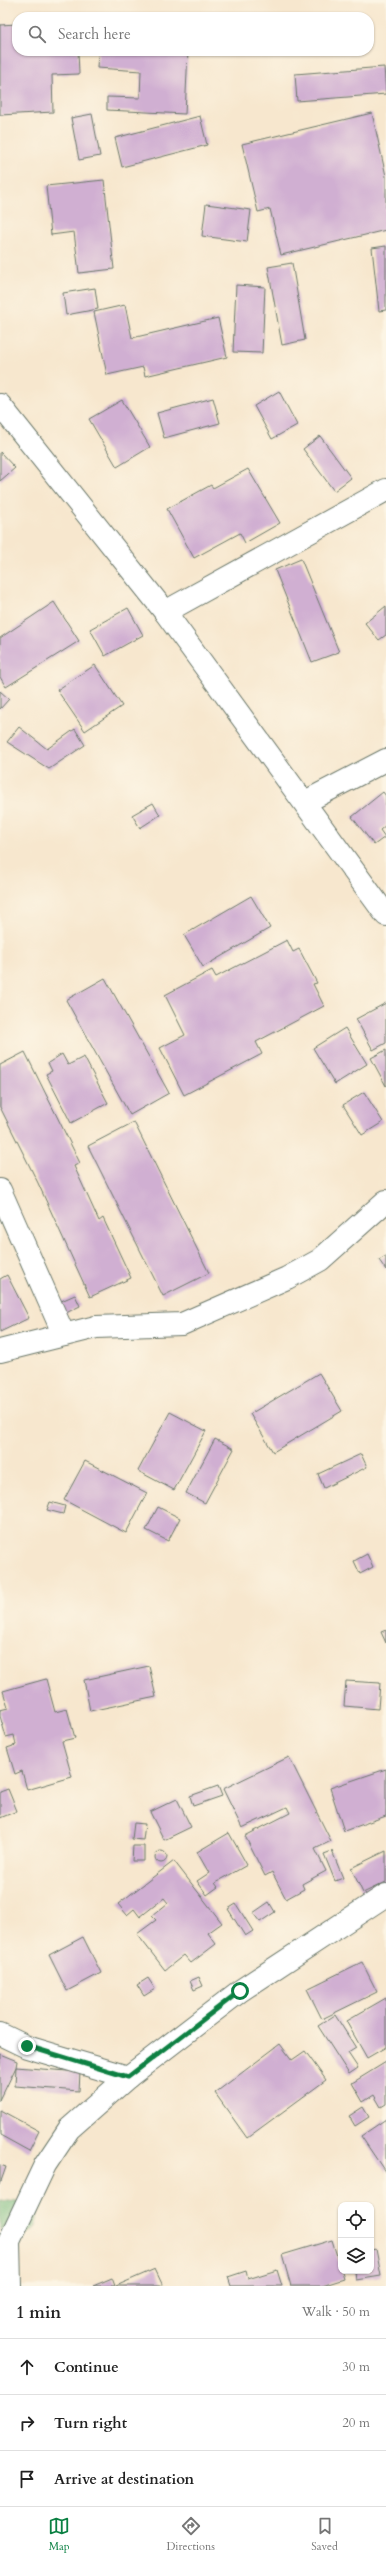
<!DOCTYPE html>
<html lang="en">
<head>
<meta charset="utf-8">
<style>
  body { margin:0; font-family:Cardo,serif; background:#f6f6f6; color:#222 }
  .controls { position:absolute; right:12px; bottom:12px; display:grid; overflow:hidden; border-radius:8px; box-shadow:0 1px 3px #0004 }
  .controls button { width:36px; height:36px; display:grid; place-items:center; padding:0; border:0; border-bottom:1px solid #e0e0e0; background:#fff; color:#222; font:20px sans-serif }
  .stop { position:absolute; width:12px; height:12px; margin:-9px; border:3px solid #0b8043; border-radius:50%; background:#fff }
  .stop.end { background:#0b8043; border-color:#fff; box-shadow:0 1px 4px #0008 }
  .list { margin:0; padding:0; list-style:none }
  h2 { display:flex; justify-content:space-between; align-items:center; height:52px; margin:0; padding:0 16px; font-size:17px }
  h2 small { font-size:13px; font-weight:400; color:#767676 }
  .list li { display:grid; grid-template-columns:26px 1fr auto; gap:12px; align-items:center; box-sizing:border-box; height:56px; padding:0 16px; border-top:1px solid #e0e0e0 }
  .list b { display:block; font-size:15px; white-space:nowrap }
  .list em { font-size:13px; font-style:normal; color:#767676 }
  .icon { flex:none; width:22px; height:22px; fill:none; stroke:currentColor; stroke-width:2; stroke-linecap:round; stroke-linejoin:round }
  .map { position:relative; flex:none; width:386px; height:2286px; overflow:hidden }
  .search { position:absolute; background:#fff; box-shadow:0 1px 3px #0004; left:12px; right:12px; top:12px; height:44px; display:flex; align-items:center; gap:10px; box-sizing:border-box; padding:0 14px; border-radius:16px; color:#767676; font-size:15px }
  .sheet { height:220px; background:#fff }
  nav { display:flex; justify-content:space-around; align-items:center; box-sizing:border-box; height:56px; border-top:1px solid #e0e0e0; background:#fff; font-size:11px; color:#767676 }
  nav a { display:grid; justify-items:center; gap:2px }
  nav .on { color:#0b8043 }
  .map>svg:first-child { display:block }
  .forest { fill:#77ba7d; stroke:#4b7c58 }
  .building { fill:#d0afd2 }
  .lines { fill:none; stroke-linecap:round; stroke-linejoin:round }
  .minor-casing { stroke:#6b786a; stroke-width:24 }
  .minor { stroke:#fff; stroke-width:22 }
  .route { stroke:#0b8043; stroke-width:5 }
</style>
</head>
<body>
<div class="map">
<svg width="386" height="2286" viewBox="0 0 386 2286">
  <rect width="100%" height="100%" fill="#fcf5e5"/>
  <filter id="ink" filterUnits="userSpaceOnUse"><feTurbulence type="fractalNoise" baseFrequency=".025" numOctaves="2"/><feDisplacementMap in="SourceGraphic" scale="8" xChannelSelector="R" yChannelSelector="G"/><feConvolveMatrix kernelMatrix="1 2 1 2 8 2 1 2 1" color-interpolation-filters="sRGB"/></filter>
  <filter id="wash" filterUnits="userSpaceOnUse"><feTurbulence type="fractalNoise" baseFrequency=".012" numOctaves="4" result="noise"/><feDisplacementMap in="SourceGraphic" scale="16" xChannelSelector="R" yChannelSelector="G"/><feGaussianBlur stdDeviation="0.9" result="paint"/><feColorMatrix in="noise" values="0 0 0 0 0 0 0 0 0 0 0 0 0 0 0 0 0 1.4 0 .05"/><feComposite in="paint" operator="in"/></filter>
  <g filter="url(#wash)">
    <rect width="100%" height="100%" fill="#f7e7ce"/>
    <!-- forest -->
    <polygon class="forest" points="0,2200 16,2202 36,2211 36,2228 23,2236 8,2230 0,2230"/>
    <g id="blocks">
      <!-- building -->
      <g class="building">
        <polygon points="17,24 17,51 78,51 79,74 52,75 53,112 0,115 0,25"/>
        <polygon points="98,51 188,51 185,114 107,110 107,97 140,98 141,71 97,68"/>
        <polygon points="384,67 386,94 297,101 295,74"/>
        <polygon points="372,113 386,176 386,230 281,255 270,209 258,212 242,144"/>
        <polygon points="92,114 100,156 79,160 71,118"/>
        <polygon points="200,116 207,145 122,167 115,138"/>
        <polygon points="104,180 114,269 79,273 74,232 51,235 46,186"/>
        <polygon points="206,204 251,210 247,242 202,236"/>
        <polygon points="386,246 386,310 379,311 372,248"/>
        <polygon points="292,263 305,340 282,345 268,267"/>
        <polygon points="236,285 265,287 262,353 233,352"/>
        <polygon points="95,288 98,309 66,315 63,293"/>
        <polygon points="125,305 132,338 218,318 227,357 145,376 143,367 107,375 94,312"/>
        <polygon points="279,391 297,425 272,439 254,406"/>
        <polygon points="213,398 220,423 164,438 157,413"/>
        <polygon points="122,400 150,447 117,467 89,419"/>
        <polygon points="320,436 351,478 334,491 303,449"/>
        <polygon points="0,452 15,468 0,481"/>
        <polygon points="248,469 280,523 245,543 240,533 194,558 167,509 211,485 213,488"/>
        <polygon points="301,559 339,652 312,662 275,570"/>
        <polygon points="54,602 79,641 6,687 0,677 0,638"/>
        <polygon points="386,606 386,635 379,640 365,623"/>
        <polygon points="128,608 143,635 105,656 90,629"/>
        <polygon points="95,665 122,706 85,731 57,690"/>
        <polygon points="0,691 9,699 0,709"/>
        <polygon points="19,727 47,749 75,729 85,745 49,769 7,742"/>
        <polygon points="383,792 386,796 386,825 380,830 385,837 374,845 352,817"/>
        <polygon points="153,803 160,815 140,828 132,815"/>
        <polygon points="251,896 270,928 203,967 184,935"/>
        <polygon points="287,940 293,952 299,949 317,983 313,984 324,1006 256,1042 262,1054 184,1095 160,1048 185,1035 165,995 212,970 216,977"/>
        <polygon points="105,978 169,1093 130,1115 66,1000"/>
        <polygon points="386,1003 386,1043 373,1050 356,1019"/>
        <polygon points="345,1028 367,1064 335,1084 313,1048"/>
        <polygon points="386,1050 386,1086 371,1058"/>
        <polygon points="25,1052 80,1163 74,1166 99,1221 103,1218 131,1278 90,1297 38,1183 0,1107 0,1065"/>
        <polygon points="62,1054 68,1065 84,1057 108,1103 71,1123 46,1074 52,1071 48,1063"/>
        <polygon points="364,1092 383,1122 362,1135 343,1105"/>
        <polygon points="134,1122 209,1273 163,1296 88,1146"/>
        <polygon points="386,1256 386,1270 379,1260"/>
        <polygon points="7,1275 29,1318 0,1332 0,1279"/>
        <polygon points="75,1295 80,1306 64,1314 59,1302"/>
        <polygon points="319,1373 342,1411 273,1452 250,1414"/>
        <polygon points="170,1412 206,1431 174,1490 138,1471"/>
        <polygon points="215,1439 234,1449 205,1503 186,1493"/>
        <polygon points="361,1454 367,1467 324,1488 318,1474"/>
        <polygon points="85,1461 147,1493 126,1533 64,1500"/>
        <polygon points="50,1502 65,1506 63,1514 47,1510"/>
        <polygon points="158,1507 180,1518 168,1541 146,1530"/>
        <polygon points="367,1554 373,1567 360,1574 354,1561"/>
        <polygon points="386,1630 386,1643 381,1632"/>
        <polygon points="149,1666 156,1697 90,1711 84,1680"/>
        <polygon points="46,1679 55,1712 67,1709 75,1738 62,1741 72,1777 27,1790 22,1771 15,1774 7,1748 16,1745 14,1735 6,1737 0,1716 0,1710 8,1708 3,1691"/>
        <polygon points="346,1681 380,1683 378,1709 344,1706"/>
        <polygon points="289,1757 331,1841 315,1849 326,1871 302,1884 304,1889 286,1899 272,1872 265,1876 245,1836 290,1813 287,1807 242,1828 223,1789"/>
        <polygon points="386,1769 386,1816 344,1831 330,1788"/>
        <polygon points="218,1786 222,1796 193,1806 190,1796"/>
        <polygon points="8,1789 17,1811 0,1818 0,1792"/>
        <polygon points="177,1799 191,1827 164,1840 150,1812"/>
        <polygon points="134,1823 145,1824 143,1840 132,1839"/>
        <polygon points="229,1833 247,1865 215,1883 218,1887 207,1895 197,1881 209,1873 197,1852"/>
        <polygon points="133,1846 144,1846 144,1861 132,1861"/>
        <circle cx="161" cy="1857" r="6"/>
        <polygon points="332,1851 343,1878 335,1881 324,1854"/>
        <polygon points="386,1851 386,1882 363,1893 351,1868"/>
        <polygon points="174,1861 222,1923 208,1933 216,1944 191,1963 184,1955 165,1970 137,1934 156,1920 152,1916 168,1903 164,1898 140,1917 134,1909 127,1915 118,1904"/>
        <polygon points="269,1902 275,1912 260,1922 253,1913"/>
        <polygon points="236,1904 253,1931 245,1936 228,1909"/>
        <polygon points="83,1937 101,1973 67,1991 49,1955"/>
        <polygon points="362,1962 377,1992 322,2019 307,1989"/>
        <polygon points="199,1977 203,1986 194,1990 190,1981"/>
        <polygon points="148,1978 155,1989 144,1996 137,1985"/>
        <polygon points="386,1998 386,2047 367,2058 346,2021"/>
        <polygon points="335,2015 356,2048 348,2053 358,2068 349,2074 318,2026"/>
        <polygon points="280,2044 292,2060 305,2051 326,2080 247,2138 215,2093"/>
        <polygon points="0,2054 17,2061 16,2067 0,2100"/>
        <polygon points="386,2062 386,2104 381,2107 374,2095 363,2102 352,2083"/>
        <polygon points="16,2067 80,2072 79,2091 15,2086"/>
        <polygon points="363,2107 369,2117 355,2126 349,2116"/>
        <polygon points="0,2110 39,2131 29,2151 0,2135"/>
        <polygon points="386,2119 386,2173 361,2136"/>
        <polygon points="0,2165 6,2167 0,2184"/>
        <polygon points="332,2240 344,2279 322,2286 291,2286 282,2255"/>
        <polygon points="376,2249 381,2276 356,2280 355,2271 371,2271 371,2250"/>
        <polygon points="155,2269 163,2286 116,2286"/>
        <polygon points="277,2270 282,2286 231,2286 228,2277 246,2271 248,2279"/>
        <polygon points="112,2278 115,2286 93,2286"/>
      </g>
    </g>
  </g>
  <g filter="url(#ink)">
    <use href="#blocks" fill-opacity="0" stroke="#6b786a" stroke-width="1"/>
    <g class="lines">
      <defs>
        <g id="minor">
          <polyline points="0,405 165,612 386,915"/>
          <polyline points="165,612 386,490"/>
          <polyline points="305,802 386,760"/>
          <polyline points="0,1190 64,1335"/>
          <polyline points="0,1351 96,1327 182,1324 287,1278 320,1260 386,1201"/>
          <polyline points="0,2034 27,2047 128,2077"/>
          <polyline points="10,2286 9,2241 45,2165 69,2129 128,2077 240,1991 386,1895"/>
        </g>
      </defs>
      <!-- minor casing -->
      <use href="#minor" class="minor-casing"/>
      <!-- minor -->
      <use href="#minor" class="minor"/>
    </g>
  </g>
  <g class="lines" filter="url(#ink)">
    <!-- route -->
    <polyline class="route" points="27,2046 128,2077 240,1991"/>
  </g>
</svg>
<div class="controls">
<button><svg class="icon" aria-label="locate" viewBox="0 0 24 24"><circle cx="12" cy="12" r="6"/><path d="M12 2v4M12 18v4M2 12h4M18 12h4"/></svg></button>
<button><svg class="icon" aria-label="layers" viewBox="0 0 24 24"><path d="M12 4l9 5-9 5-9-5zM3 14l9 5 9-5"/></svg></button>
</div>
<div class="stop" style="left:240px;top:1991px"></div>
<div class="stop end" style="left:27px;top:2046px"></div>
<div class="search"><svg class="icon" aria-label="search" viewBox="0 0 24 24"><circle cx="10" cy="10" r="6"/><path d="M15 15l6 6"/></svg>Search here</div>
</div>
<section class="sheet">
<h2>1 min<small>Walk · 50 m</small></h2>
<ul class="list">
<li><svg class="icon" aria-label="ahead" viewBox="0 0 24 24"><path d="M12 20V5M6 11l6-6 6 6"/></svg><div><b>Continue</b></div><em>30 m</em></li>
<li><svg class="icon" aria-label="right" viewBox="0 0 24 24"><path d="M7 20v-9h11M14 6l5 5-5 5"/></svg><div><b>Turn right</b></div><em>20 m</em></li>
<li><svg class="icon" aria-label="arrive" viewBox="0 0 24 24"><path d="M6 21V4h12l-3 4 3 4H6"/></svg><div><b>Arrive at destination</b></div></li>
</ul>
</section>
<nav>
<a class="on"><svg class="icon" aria-label="map" viewBox="0 0 24 24"><path d="M3 6l6-2 6 2 6-2v14l-6 2-6-2-6 2zM9 4v14M15 6v14"/></svg>Map</a>
<a><svg class="icon" aria-label="directions" viewBox="0 0 24 24"><path d="M12 3l9 9-9 9-9-9zM9 14v-3h6M13 9l2 2-2 2"/></svg>Directions</a>
<a><svg class="icon" aria-label="saved" viewBox="0 0 24 24"><path d="M7 4h10v16l-5-4-5 4z"/></svg>Saved</a>
</nav>
</body>
</html>
